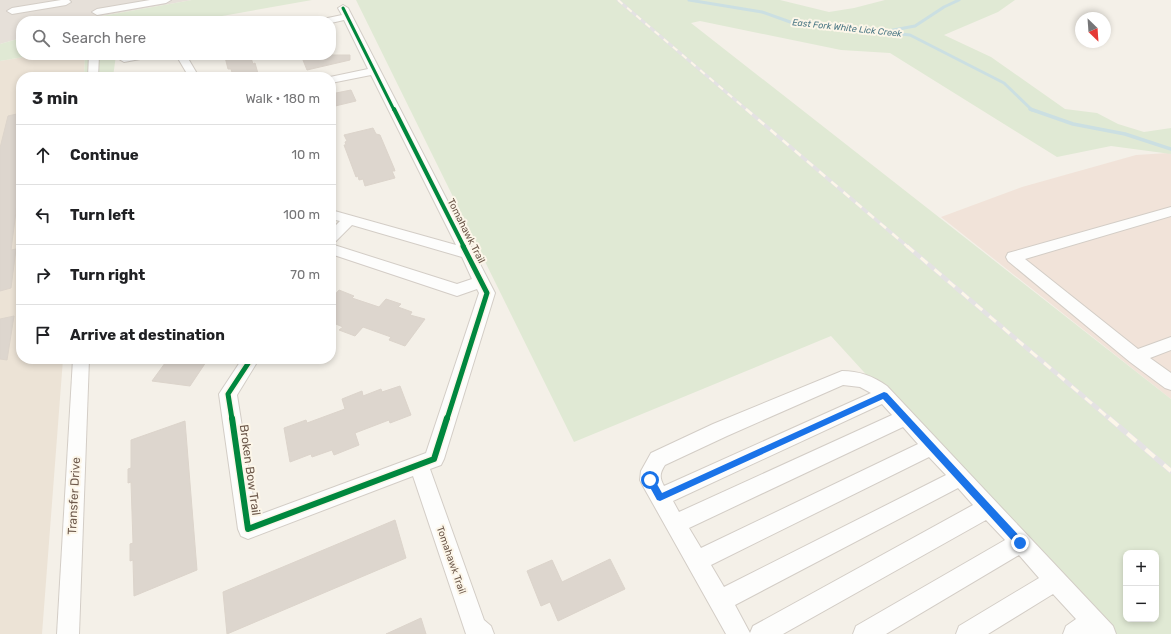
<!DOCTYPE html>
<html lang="en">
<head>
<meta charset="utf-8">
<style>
  body { margin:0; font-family:Rubik,sans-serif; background:#f2f2f2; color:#202124 }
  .controls { position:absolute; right:12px; bottom:12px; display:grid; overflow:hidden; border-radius:8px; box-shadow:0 2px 6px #0003 }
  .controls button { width:36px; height:36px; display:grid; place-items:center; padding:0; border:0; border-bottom:1px solid #e0e0e0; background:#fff; color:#202124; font:20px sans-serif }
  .compass { position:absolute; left:1075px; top:12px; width:36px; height:36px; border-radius:50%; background:#fff; box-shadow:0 2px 6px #0003; rotate:155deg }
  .stop { position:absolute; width:12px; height:12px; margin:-9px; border:3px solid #1a73e8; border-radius:50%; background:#fff }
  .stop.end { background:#1a73e8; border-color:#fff; box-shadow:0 1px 4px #0008 }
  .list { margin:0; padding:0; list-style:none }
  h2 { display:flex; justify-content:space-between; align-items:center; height:52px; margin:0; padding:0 16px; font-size:17px }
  h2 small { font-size:13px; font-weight:400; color:#757577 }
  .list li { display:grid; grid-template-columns:26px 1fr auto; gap:12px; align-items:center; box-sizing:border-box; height:60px; padding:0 16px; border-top:1px solid #e0e0e0 }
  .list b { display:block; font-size:15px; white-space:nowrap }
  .list em { font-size:13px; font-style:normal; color:#757577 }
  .icon { flex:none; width:22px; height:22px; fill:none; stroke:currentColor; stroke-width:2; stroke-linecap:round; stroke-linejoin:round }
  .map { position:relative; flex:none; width:1171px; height:634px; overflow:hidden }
  .search { position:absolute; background:#fff; box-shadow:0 2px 6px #0003; left:16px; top:16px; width:320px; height:44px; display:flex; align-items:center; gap:10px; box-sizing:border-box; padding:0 14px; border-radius:16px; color:#757577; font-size:15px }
  .panel { position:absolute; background:#fff; box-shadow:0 2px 6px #0003; left:16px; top:72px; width:320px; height:292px; border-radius:16px }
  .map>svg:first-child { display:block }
  .residential { fill:#ece3d6 }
  .commercial { fill:#f1e3d9 }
  .industrial { fill:#e6e0d9 }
  .green { fill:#e0e9d4; fill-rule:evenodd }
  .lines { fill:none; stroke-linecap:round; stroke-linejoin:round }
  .stream-far1 { stroke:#cbdfe2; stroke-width:3 }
  .stream { stroke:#cbdfe2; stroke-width:3.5 }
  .building { fill:#ddd6ce; stroke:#dcd4cb }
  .minor-casing { stroke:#d3cdc6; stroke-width:2 }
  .minor { fill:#fdfdfc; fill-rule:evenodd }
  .rail-far3-casing { stroke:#e4e2e3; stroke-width:3 }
  .rail-far2-casing { stroke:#e4e2e3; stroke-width:3.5 }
  .rail-far1-casing { stroke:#e4e2e3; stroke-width:4.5 }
  .rail-casing { stroke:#e4e2e3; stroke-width:5.5 }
  .rail-far3 { stroke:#fcf6e9; stroke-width:2; stroke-dasharray:6; stroke-linecap:butt }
  .rail-far2 { stroke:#fcf6e9; stroke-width:2.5; stroke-dasharray:8; stroke-linecap:butt }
  .rail-far1 { stroke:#fcf6e9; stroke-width:3; stroke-dasharray:9; stroke-linecap:butt }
  .rail { stroke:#fcf6e9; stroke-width:4; stroke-dasharray:12; stroke-linecap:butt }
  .cycleway-far3-casing { stroke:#fcf6e9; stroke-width:4.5 }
  .cycleway-far2-casing { stroke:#fcf6e9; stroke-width:6 }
  .cycleway-far1-casing { stroke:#fcf6e9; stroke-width:8 }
  .cycleway-casing { stroke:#fcf6e9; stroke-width:9 }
  .cycleway-far3 { stroke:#00873e; stroke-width:3 }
  .cycleway-far2 { stroke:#00873e; stroke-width:4 }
  .cycleway-far1 { stroke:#00873e; stroke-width:5 }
  .cycleway { stroke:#00873e; stroke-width:6 }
  .route { fill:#1a73e8 }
  .labels { text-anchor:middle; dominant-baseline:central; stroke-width:4; stroke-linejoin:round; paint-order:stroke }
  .far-water-label { font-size:9px; font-style:italic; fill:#4c7885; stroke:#fcf6e9 }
  .street-label { font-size:10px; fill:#6e5a4c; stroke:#fcf6e9 }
  .near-street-label { font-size:12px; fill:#6e5a4c; stroke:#fcf6e9 }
</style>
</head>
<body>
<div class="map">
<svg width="1171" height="634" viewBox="0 0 1171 634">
  <rect width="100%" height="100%" fill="#f4f0e8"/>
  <!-- residential -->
  <polygon class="residential" points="35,55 85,55 84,77 21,77 21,359 63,359 42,634 0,634 0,61"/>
  <!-- commercial -->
  <polygon class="commercial" points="1168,153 1171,154 1171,399 941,217 1022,187 1136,155"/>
  <!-- industrial -->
  <polygon class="industrial" points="0,0 192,0 74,21 21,21 21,38 0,44"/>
  <!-- green -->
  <g class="green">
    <polygon points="192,0 312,0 194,21 74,21"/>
    <path d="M356,0h424l49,12 25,-4 31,-8h130l-17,12 -54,23 47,22 74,52 32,4 21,11 26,8 27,-4v26l-60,-8 -54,11 -167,-104 -49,-3 -141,-29 -9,2 480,376v235h-68l-272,-298 -257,106zM1126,553h30v66h-30z"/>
    <polygon points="21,38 21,55 35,55 0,61 0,44"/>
    <polygon points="85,55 116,55 113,77 84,77"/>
  </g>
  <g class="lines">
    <!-- stream-far1 -->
    <g class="stream-far1">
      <polyline points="689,0 762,12 793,23 910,35 1004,83 1032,110"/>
      <polyline points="888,31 915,26 944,7 959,0"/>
    </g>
    <!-- stream -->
    <polyline class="stream" points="1030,109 1073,124 1125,134 1171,149"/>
  </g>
  <!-- building -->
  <g class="building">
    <polygon points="227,55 250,55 253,64 255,63 259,77 235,77 235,75 233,76 231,69 228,69 225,57 227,57"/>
    <polygon points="301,55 350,55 350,60 307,70"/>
    <polygon points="351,90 356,101 331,107 331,94"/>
    <polygon points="21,113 21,173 11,250 16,249 11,288 0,291 0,148 8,116"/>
    <polygon points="373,128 376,134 380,135 394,168 395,171 392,171 395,178 365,186 363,179 359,180 358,176 356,177 344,145 346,145 345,142 347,141 344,135"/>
    <polygon points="339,290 354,296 352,298 379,307 386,299 401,304 398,307 412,312 410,315 425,319 405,346 389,340 391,337 363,327 355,336 339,330 343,327 331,322 331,299"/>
    <polygon points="14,316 7,360 0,359 0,319"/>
    <polygon points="168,359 208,359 190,386 152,381"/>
    <polygon points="400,386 411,415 390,423 389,420 355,433 359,445 334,455 332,450 312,457 311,454 290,462 284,428 306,420 307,423 345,409 342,399 362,391 363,396 381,389 382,392"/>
    <polygon points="185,421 197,570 134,596 133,560 130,561 130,544 133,543 131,482 128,483 128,469 131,468 131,440"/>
    <polygon points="395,520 406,558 227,634 223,592"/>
    <polygon points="610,559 625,589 558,621 550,602 541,606 527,571 552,560 562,582"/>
    <polygon points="421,618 426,634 386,634"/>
  </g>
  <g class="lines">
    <defs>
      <g id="minor">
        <polygon points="61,0 69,0 71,2 66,5 12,14 7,11 12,8"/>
        <polygon points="150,0 171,0 166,3 97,15 92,12 97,9"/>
        <polygon points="343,5 348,8 495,293 444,459 441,465 430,469 484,620 491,626 494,634 466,634 413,476 248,539 241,536 238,529 219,394 242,359 259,359 237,395 256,516 426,453 479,293 477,289 457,296 331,254 331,244 457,284 472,279 462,257 352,225 336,241 331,243 331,230 340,221 331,219 331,210 456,245 371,75 331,83 330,77 368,69 344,20 331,23 331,21 321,21 323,19 342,15 338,8"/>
        <polygon points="89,55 99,55 98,77 88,77"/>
        <polygon points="129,55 152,55 151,57 124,62 119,59 120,57"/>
        <polygon points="176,55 186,55 199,77 189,77"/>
        <polygon points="1171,207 1171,216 1025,259 1138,349 1171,337 1171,350 1150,358 1171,373 1171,390 1165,388 1130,362 1008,261 1006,257 1008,253"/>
        <polygon points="73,359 89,359 79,634 57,634"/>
        <path d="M842,371c17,0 31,5 45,15l226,240 3,8h-53l3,-8 10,-7 -23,-25 -65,40h-32l3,-8 80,-48 -20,-23 -133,79h-33l3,-8 149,-86 -19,-20 -203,114h-57l-83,-148 -3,-6 1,-9 10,-18 62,-29zM843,385l17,2 11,6 -207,93c-5,-9 -4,-13 1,-21l62,-29zM882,404l10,11 -213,97 -6,-11zM903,427l15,17 -217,104 -12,-20zM929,457l17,18 -222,112 -13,-22zM958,488l15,17 -220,121 -3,7 -15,-28z"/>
      </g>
    </defs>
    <!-- minor casing -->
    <use href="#minor" class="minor-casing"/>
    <!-- minor -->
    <use href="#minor" class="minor"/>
    <defs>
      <polyline id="rail-far3" points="618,0 747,110"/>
      <polyline id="rail-far2" points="746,109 908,247"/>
      <polyline id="rail-far1" points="907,246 1110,419"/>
      <polyline id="rail" points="1109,418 1171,471"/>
    </defs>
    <!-- rail-far3 casing -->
    <use href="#rail-far3" class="rail-far3-casing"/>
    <!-- rail-far2 casing -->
    <use href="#rail-far2" class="rail-far2-casing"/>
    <!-- rail-far1 casing -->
    <use href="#rail-far1" class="rail-far1-casing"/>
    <!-- rail casing -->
    <use href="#rail" class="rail-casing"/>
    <!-- rail-far3 -->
    <use href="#rail-far3" class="rail-far3"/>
    <!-- rail-far2 -->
    <use href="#rail-far2" class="rail-far2"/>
    <!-- rail-far1 -->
    <use href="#rail-far1" class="rail-far1"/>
    <!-- rail -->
    <use href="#rail" class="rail"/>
    <defs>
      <polyline id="cycleway-far3" points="343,8 394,110"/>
      <polyline id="cycleway-far2" points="394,109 464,247"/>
      <g id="cycleway-far1">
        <polyline points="232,419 228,394 251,359"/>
        <polyline points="447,419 487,293 463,246"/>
      </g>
      <polyline id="cycleway" points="232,418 248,529 434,459 447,418"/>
    </defs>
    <!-- cycleway-far3 casing -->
    <use href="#cycleway-far3" class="cycleway-far3-casing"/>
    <!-- cycleway-far2 casing -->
    <use href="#cycleway-far2" class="cycleway-far2-casing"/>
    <!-- cycleway-far1 casing -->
    <use href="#cycleway-far1" class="cycleway-far1-casing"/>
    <!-- cycleway casing -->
    <use href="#cycleway" class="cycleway-casing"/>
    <!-- cycleway-far3 -->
    <use href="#cycleway-far3" class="cycleway-far3"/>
    <!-- cycleway-far2 -->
    <use href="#cycleway-far2" class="cycleway-far2"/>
    <!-- cycleway-far1 -->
    <use href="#cycleway-far1" class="cycleway-far1"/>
    <!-- cycleway -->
    <use href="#cycleway" class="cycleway"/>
  </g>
  <!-- route -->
  <polygon class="route" points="884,392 887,393 1023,540 1024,543 1023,546 1020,547 1017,546 883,399 660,501 657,500 646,480 650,476 653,477 662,493"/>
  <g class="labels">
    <!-- far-water labels -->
    <g class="far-water-label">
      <text transform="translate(847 28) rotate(6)">East Fork White Lick Creek</text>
    </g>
    <!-- street labels -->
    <g class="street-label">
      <text transform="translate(466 231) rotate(63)">Tomahawk Trail</text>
      <text transform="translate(451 560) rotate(71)">Tomahawk Trail</text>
    </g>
    <!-- near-street labels -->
    <g class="near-street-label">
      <text transform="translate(250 470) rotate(82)">Broken Bow Trail</text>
      <text transform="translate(74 496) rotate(-87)">Transfer Drive</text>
    </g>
  </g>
</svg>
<div class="controls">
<button>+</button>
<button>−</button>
</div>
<svg class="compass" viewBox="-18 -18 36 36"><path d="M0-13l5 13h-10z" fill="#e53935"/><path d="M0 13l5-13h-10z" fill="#757577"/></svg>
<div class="stop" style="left:650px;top:480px"></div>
<div class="stop end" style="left:1020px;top:543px"></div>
<div class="search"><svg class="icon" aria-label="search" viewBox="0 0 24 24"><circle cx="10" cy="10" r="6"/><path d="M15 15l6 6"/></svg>Search here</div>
<section class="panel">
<h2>3 min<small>Walk · 180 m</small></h2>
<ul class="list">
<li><svg class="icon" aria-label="ahead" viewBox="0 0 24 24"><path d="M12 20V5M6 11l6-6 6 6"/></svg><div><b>Continue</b></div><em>10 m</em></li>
<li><svg class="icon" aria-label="left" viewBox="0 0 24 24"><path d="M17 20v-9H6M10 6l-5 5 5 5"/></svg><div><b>Turn left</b></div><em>100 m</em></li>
<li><svg class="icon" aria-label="right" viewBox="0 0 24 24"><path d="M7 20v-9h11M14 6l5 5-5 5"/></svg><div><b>Turn right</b></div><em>70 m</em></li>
<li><svg class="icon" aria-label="arrive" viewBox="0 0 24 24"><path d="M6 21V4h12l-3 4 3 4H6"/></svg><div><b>Arrive at destination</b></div></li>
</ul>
</section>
</div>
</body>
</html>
